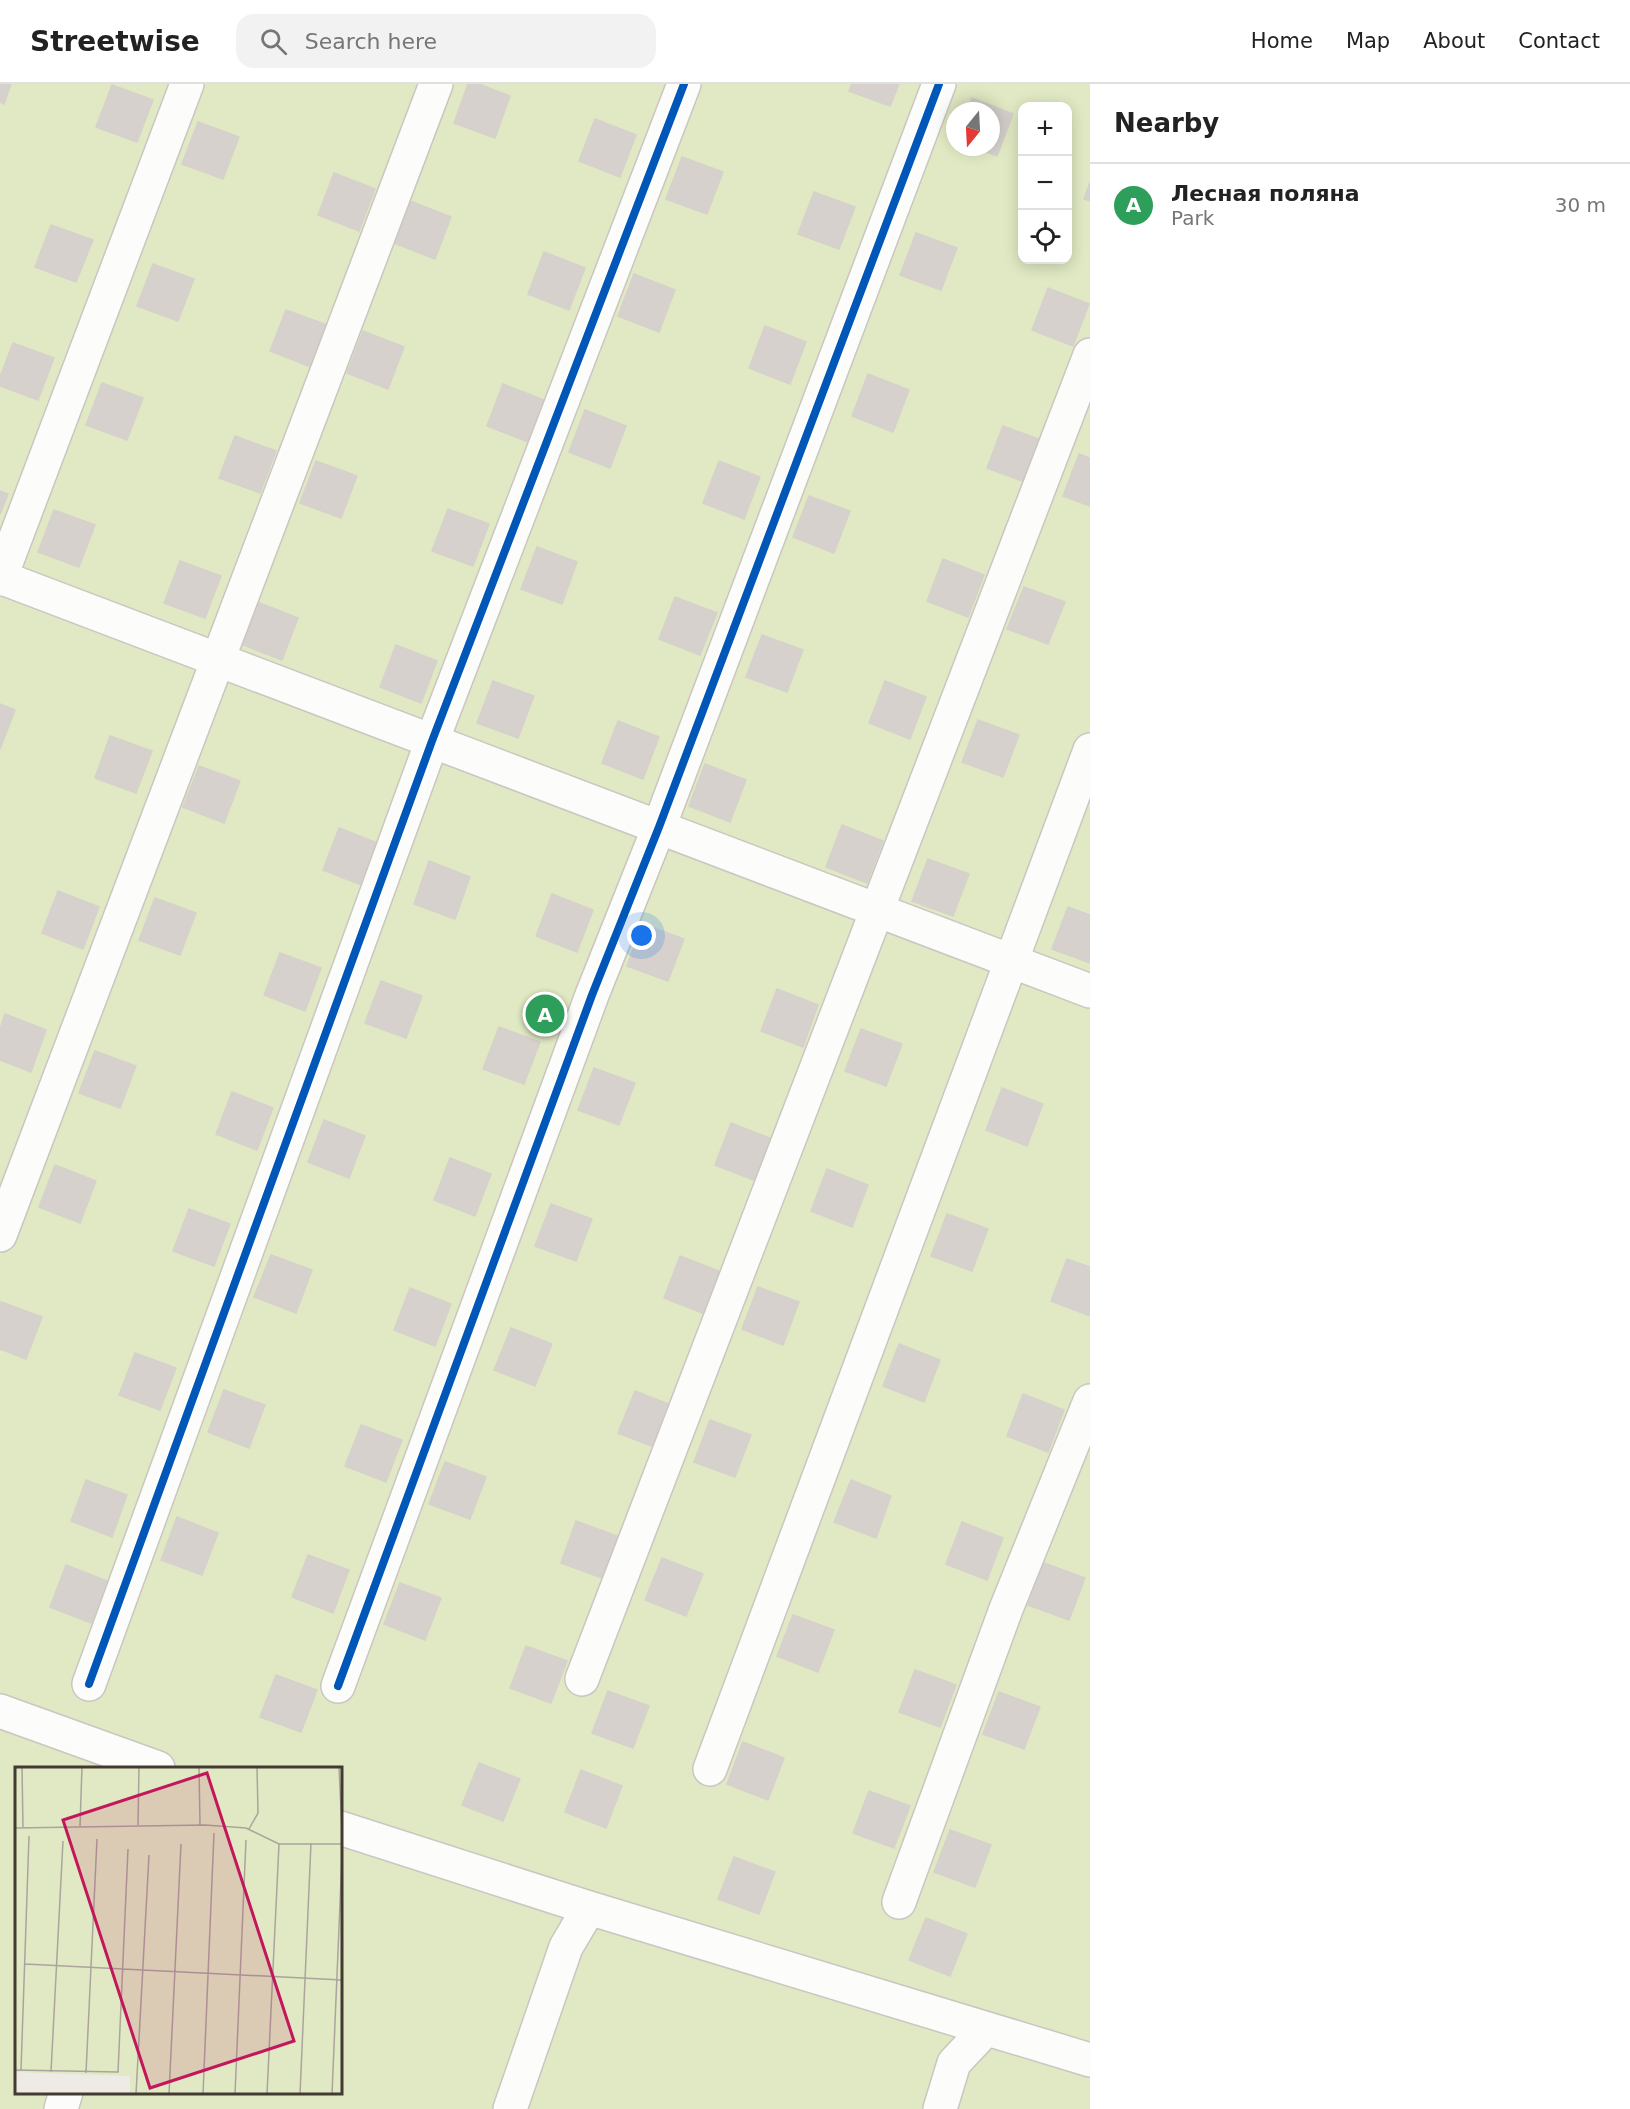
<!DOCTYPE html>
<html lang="en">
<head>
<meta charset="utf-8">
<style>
  body { margin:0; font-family:"DejaVu Sans",sans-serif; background:#f2f2f2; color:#222 }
  .controls { position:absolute; right:18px; top:18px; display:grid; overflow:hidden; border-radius:12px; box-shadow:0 3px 15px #0003 }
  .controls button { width:54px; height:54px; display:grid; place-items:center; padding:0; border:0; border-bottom:2px solid #e0e0e0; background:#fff; color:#222; font:30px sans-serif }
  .compass { position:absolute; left:946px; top:18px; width:54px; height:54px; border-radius:50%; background:#fff; box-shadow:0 3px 15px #0003; rotate:198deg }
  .you { position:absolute; left:642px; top:852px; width:21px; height:21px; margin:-15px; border:4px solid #fff; border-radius:50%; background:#1a73e8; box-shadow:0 0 0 9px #1a73e833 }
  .badge { display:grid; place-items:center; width:39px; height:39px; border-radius:50%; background:#2563eb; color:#fff; font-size:20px; font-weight:700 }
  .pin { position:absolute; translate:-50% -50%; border:3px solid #fff; box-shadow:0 2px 6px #0006 }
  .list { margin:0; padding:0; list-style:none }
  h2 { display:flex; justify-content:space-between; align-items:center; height:78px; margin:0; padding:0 24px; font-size:26px }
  h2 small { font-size:20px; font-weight:400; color:#767676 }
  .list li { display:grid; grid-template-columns:39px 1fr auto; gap:18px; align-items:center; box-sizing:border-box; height:84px; padding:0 24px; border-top:2px solid #e0e0e0 }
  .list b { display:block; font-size:22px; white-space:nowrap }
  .list p { margin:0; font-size:20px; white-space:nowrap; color:#767676 }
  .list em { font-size:20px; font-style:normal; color:#767676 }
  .icon { flex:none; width:33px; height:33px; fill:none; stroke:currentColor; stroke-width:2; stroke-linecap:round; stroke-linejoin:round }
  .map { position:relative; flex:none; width:1090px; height:2025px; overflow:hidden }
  header { display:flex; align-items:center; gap:36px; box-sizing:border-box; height:84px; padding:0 30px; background:#fff; border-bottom:2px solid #e0e0e0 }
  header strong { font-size:28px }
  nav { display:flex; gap:33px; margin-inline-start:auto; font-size:21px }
  .search { width:420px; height:54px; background:#f2f2f2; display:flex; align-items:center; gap:15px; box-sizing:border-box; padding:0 21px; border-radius:18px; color:#767676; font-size:22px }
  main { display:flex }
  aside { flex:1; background:#fff }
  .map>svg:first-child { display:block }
  .green { fill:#e0e9c3; fill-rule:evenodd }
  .building { fill:#d6d1cc; stroke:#d6d1cb; stroke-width:1.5 }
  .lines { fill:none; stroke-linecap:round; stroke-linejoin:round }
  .minor-casing { stroke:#cac6c1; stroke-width:36 }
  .minor { stroke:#fcfcfb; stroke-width:33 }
  .cycleway-casing { stroke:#fff; stroke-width:11 }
  .cycleway { stroke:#0057b8; stroke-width:8 }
  .inset-road { fill:none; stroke:#aaa49d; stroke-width:1.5 }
  .view { fill:#c2185b; fill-opacity:0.15; stroke:#c2185b; stroke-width:3 }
  .inset-edge { fill:none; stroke:#433a32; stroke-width:3 }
</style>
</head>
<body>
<header>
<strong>Streetwise</strong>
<div class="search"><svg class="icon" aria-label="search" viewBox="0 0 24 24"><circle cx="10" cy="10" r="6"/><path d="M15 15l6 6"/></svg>Search here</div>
<nav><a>Home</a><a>Map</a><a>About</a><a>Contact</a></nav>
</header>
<main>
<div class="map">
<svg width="1090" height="2025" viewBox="0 0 1090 2025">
  <rect width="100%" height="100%" fill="#eeeae5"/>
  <!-- green -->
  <path class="green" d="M0,0h1090v2025h-1090zM1023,22h45v154h-45zM955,27h36v36h-36zM16,1684h324v324h-324z"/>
  <!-- building -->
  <g class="building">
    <polygon points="0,0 11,0 4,20 0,18"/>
    <polygon points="468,0 479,0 510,12 495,54 454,39"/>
    <polygon points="852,0 899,0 890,22 849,7"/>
    <polygon points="112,1 153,16 137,58 96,43"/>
    <polygon points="972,14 1013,30 997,72 974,63 991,63 991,27 967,27"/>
    <polygon points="595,35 636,51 620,93 579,77"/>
    <polygon points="198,38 239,53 223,95 182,80"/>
    <polygon points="682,73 723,88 707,130 666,115"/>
    <polygon points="334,89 375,105 359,147 318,131"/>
    <polygon points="1090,98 1090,117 1084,115"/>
    <polygon points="814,108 855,123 839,165 798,150"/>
    <polygon points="410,117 451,133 435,175 394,159"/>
    <polygon points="51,141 93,156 76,198 35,183"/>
    <polygon points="916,149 957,164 941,206 900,191"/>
    <polygon points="544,168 585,184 569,226 528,210"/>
    <polygon points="153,180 194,195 178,237 137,222"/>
    <polygon points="634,190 675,206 659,248 618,232"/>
    <polygon points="1048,204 1089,220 1073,262 1032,246"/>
    <polygon points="286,226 327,241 311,283 270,267"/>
    <polygon points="765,242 806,258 790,300 749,284"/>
    <polygon points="363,247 404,263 388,305 347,289"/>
    <polygon points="13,259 54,274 38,316 0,302 0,293"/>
    <polygon points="868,290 909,306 893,348 852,332"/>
    <polygon points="102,299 143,314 127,356 86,341"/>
    <polygon points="503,300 544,316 528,358 487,342"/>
    <polygon points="585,326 626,342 610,384 569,368"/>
    <polygon points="1003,342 1044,357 1028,399 987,384"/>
    <polygon points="235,352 276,367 260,409 219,394"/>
    <polygon points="1079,370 1090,374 1090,422 1063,412"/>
    <polygon points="316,377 357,392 341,434 300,419"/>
    <polygon points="719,377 760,393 744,435 703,419"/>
    <polygon points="0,407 8,410 0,430"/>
    <polygon points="809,412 850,427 834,469 793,453"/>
    <polygon points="448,425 489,440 473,482 432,467"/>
    <polygon points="54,426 95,441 79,483 38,468"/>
    <polygon points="537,463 577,478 562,520 521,505"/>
    <polygon points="943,475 984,491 968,533 927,517"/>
    <polygon points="180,477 221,492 205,534 164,519"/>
    <polygon points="1024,503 1065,518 1048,560 1007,545"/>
    <polygon points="675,513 717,529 700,571 659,555"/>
    <polygon points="257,518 298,534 282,576 241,560"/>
    <polygon points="762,551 803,566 787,608 746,593"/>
    <polygon points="396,561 437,577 421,619 380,603"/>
    <polygon points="493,597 534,612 518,654 477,639"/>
    <polygon points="885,597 926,613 910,655 869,639"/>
    <polygon points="0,620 15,626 0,665"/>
    <polygon points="978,636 1019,651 1003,693 962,678"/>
    <polygon points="618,637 659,653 643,695 602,679"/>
    <polygon points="110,652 152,667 136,709 95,694"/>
    <polygon points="705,680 746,696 730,738 689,722"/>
    <polygon points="199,682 240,697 224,739 183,723"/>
    <polygon points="842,741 883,757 867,799 826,783"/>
    <polygon points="339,744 380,760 364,802 323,786"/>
    <polygon points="928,775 969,790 953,832 912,817"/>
    <polygon points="429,777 470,793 455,835 414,820"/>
    <polygon points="58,807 99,823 83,865 42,849"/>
    <polygon points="552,810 593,826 577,868 536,852"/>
    <polygon points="155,814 196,829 180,871 139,856"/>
    <polygon points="1068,823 1090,831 1090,879 1052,865"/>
    <polygon points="643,840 684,855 668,897 627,882"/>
    <polygon points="280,869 321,884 305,927 264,911"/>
    <polygon points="381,897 422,912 406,954 365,939"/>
    <polygon points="777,905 818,921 803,963 761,947"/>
    <polygon points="5,930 46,946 31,988 0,976 0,945"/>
    <polygon points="499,943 540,958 524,1000 483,985"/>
    <polygon points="861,945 902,960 886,1002 845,987"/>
    <polygon points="95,967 136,982 120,1024 79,1009"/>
    <polygon points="594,984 635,999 619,1041 578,1026"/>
    <polygon points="1002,1004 1043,1020 1027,1062 986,1046"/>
    <polygon points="232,1008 273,1024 257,1066 216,1050"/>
    <polygon points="324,1036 365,1052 349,1094 308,1078"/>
    <polygon points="731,1039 772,1055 756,1097 715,1081"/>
    <polygon points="450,1074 491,1090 475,1132 434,1116"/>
    <polygon points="55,1081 96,1097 80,1139 39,1123"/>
    <polygon points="827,1085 868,1101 852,1143 811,1127"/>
    <polygon points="551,1120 592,1135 576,1177 535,1162"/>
    <polygon points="189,1125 230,1140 214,1182 173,1167"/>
    <polygon points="947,1130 988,1145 972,1187 931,1172"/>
    <polygon points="271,1171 312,1186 296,1229 254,1213"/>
    <polygon points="680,1172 721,1188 705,1230 664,1214"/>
    <polygon points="1067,1175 1090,1183 1090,1232 1051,1217"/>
    <polygon points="758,1203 799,1218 783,1261 742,1245"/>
    <polygon points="410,1204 451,1220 435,1262 394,1246"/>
    <polygon points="1,1218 42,1233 26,1275 0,1265"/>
    <polygon points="511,1244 552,1260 535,1302 494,1286"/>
    <polygon points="899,1260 940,1276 924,1318 883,1302"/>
    <polygon points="135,1269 176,1284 160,1326 119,1311"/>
    <polygon points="224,1306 265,1321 249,1364 208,1348"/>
    <polygon points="635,1307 676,1323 659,1365 618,1349"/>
    <polygon points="1023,1310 1064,1326 1048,1368 1007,1352"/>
    <polygon points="710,1336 751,1351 735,1393 694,1378"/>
    <polygon points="361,1341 402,1356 386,1398 345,1382"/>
    <polygon points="445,1378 486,1393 470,1435 429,1420"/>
    <polygon points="86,1396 127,1411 112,1453 71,1437"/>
    <polygon points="851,1396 891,1412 876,1454 834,1438"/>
    <polygon points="177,1433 218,1449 202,1491 161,1476"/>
    <polygon points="576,1437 617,1452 602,1494 561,1479"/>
    <polygon points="962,1438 1003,1454 987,1496 946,1480"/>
    <polygon points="308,1471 349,1486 333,1529 292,1513"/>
    <polygon points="662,1474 703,1490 686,1532 645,1516"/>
    <polygon points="1044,1479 1085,1494 1069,1536 1028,1521"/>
    <polygon points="66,1481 107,1497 91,1539 50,1523"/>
    <polygon points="400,1499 441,1514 425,1556 384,1540"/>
    <polygon points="793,1531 834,1546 818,1588 777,1572"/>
    <polygon points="526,1562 567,1577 551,1619 510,1604"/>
    <polygon points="915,1586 956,1601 940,1643 899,1628"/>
    <polygon points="276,1591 317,1606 301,1648 260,1633"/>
    <polygon points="608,1607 649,1622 633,1664 592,1649"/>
    <polygon points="999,1608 1040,1623 1024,1665 983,1650"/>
    <polygon points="743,1658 784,1674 768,1716 727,1700"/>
    <polygon points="479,1679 520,1695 503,1737 462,1721"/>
    <polygon points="581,1686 622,1702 606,1744 565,1728"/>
    <polygon points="869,1707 910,1722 894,1764 853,1749"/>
    <polygon points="950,1746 991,1761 975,1803 934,1788"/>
    <polygon points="734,1773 775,1788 759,1830 718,1815"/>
    <polygon points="926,1834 967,1850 950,1892 909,1876"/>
  </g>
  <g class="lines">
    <defs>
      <g id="minor">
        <polyline points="0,493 1090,907"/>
        <polyline points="0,495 187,0"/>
        <polyline points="0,1151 436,0"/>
        <polyline points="582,1595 1090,271"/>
        <polyline points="89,1600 432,657 684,0"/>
        <polyline points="338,1602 592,911 659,743 939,0"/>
        <polyline points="0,1627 158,1684"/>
        <polyline points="710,1685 1090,666"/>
        <polyline points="340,1744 589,1824 1090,1976"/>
        <polyline points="899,1818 1006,1525 1090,1317"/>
        <polyline points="61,2025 66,2008"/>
        <polyline points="510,2025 566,1863 589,1824"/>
        <polyline points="940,2025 954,1979 986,1945"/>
      </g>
    </defs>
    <!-- minor casing -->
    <use href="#minor" class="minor-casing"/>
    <!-- minor -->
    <use href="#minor" class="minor"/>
    <defs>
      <g id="cycleway">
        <polyline points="89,1600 432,657 684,0"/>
        <polyline points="338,1602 592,911 659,743 939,0"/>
      </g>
    </defs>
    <!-- cycleway casing -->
    <use href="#cycleway" class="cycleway-casing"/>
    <!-- cycleway -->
    <use href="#cycleway" class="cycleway"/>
  </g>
  <!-- overview -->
  <g transform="translate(15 1683)">
    <rect width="327" height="327" fill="#eeeae5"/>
    <path d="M0,0h327v327h-212v-18l-115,-4z" fill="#e0e9c3"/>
    <path class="inset-road" d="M7,0l1,60M184,0l1,58M324,0l3,63M123,58l1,-58M65,59l2,-59M0,61l190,-3 41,3 33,16h63M234,62l9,-16 -1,-46M10,197l317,16M0,303l103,2 10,-223M6,303l8,-234M36,305l12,-231M71,306l11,-234M121,327l13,-239M154,327l12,-250M188,327l11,-261M220,327l11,-254M252,327l12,-250M285,327l11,-251M317,327l10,-238"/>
    <path class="view" d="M192,6l87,268 -144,47 -87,-268z"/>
    <rect width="327" height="327" class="inset-edge"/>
  </g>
</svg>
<div class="controls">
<button>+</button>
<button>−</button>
<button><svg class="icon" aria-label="locate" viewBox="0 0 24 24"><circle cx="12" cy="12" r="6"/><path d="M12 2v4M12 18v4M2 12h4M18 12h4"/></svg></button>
</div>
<svg class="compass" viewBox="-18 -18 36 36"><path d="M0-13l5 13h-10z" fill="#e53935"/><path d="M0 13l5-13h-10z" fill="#767676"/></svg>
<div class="you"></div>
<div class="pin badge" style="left:545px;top:930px;background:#2e9e5b">A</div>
</div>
<aside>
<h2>Nearby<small></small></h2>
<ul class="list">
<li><span class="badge" style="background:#2e9e5b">A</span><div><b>Лесная поляна</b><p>Park</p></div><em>30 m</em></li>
</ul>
</aside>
</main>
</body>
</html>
